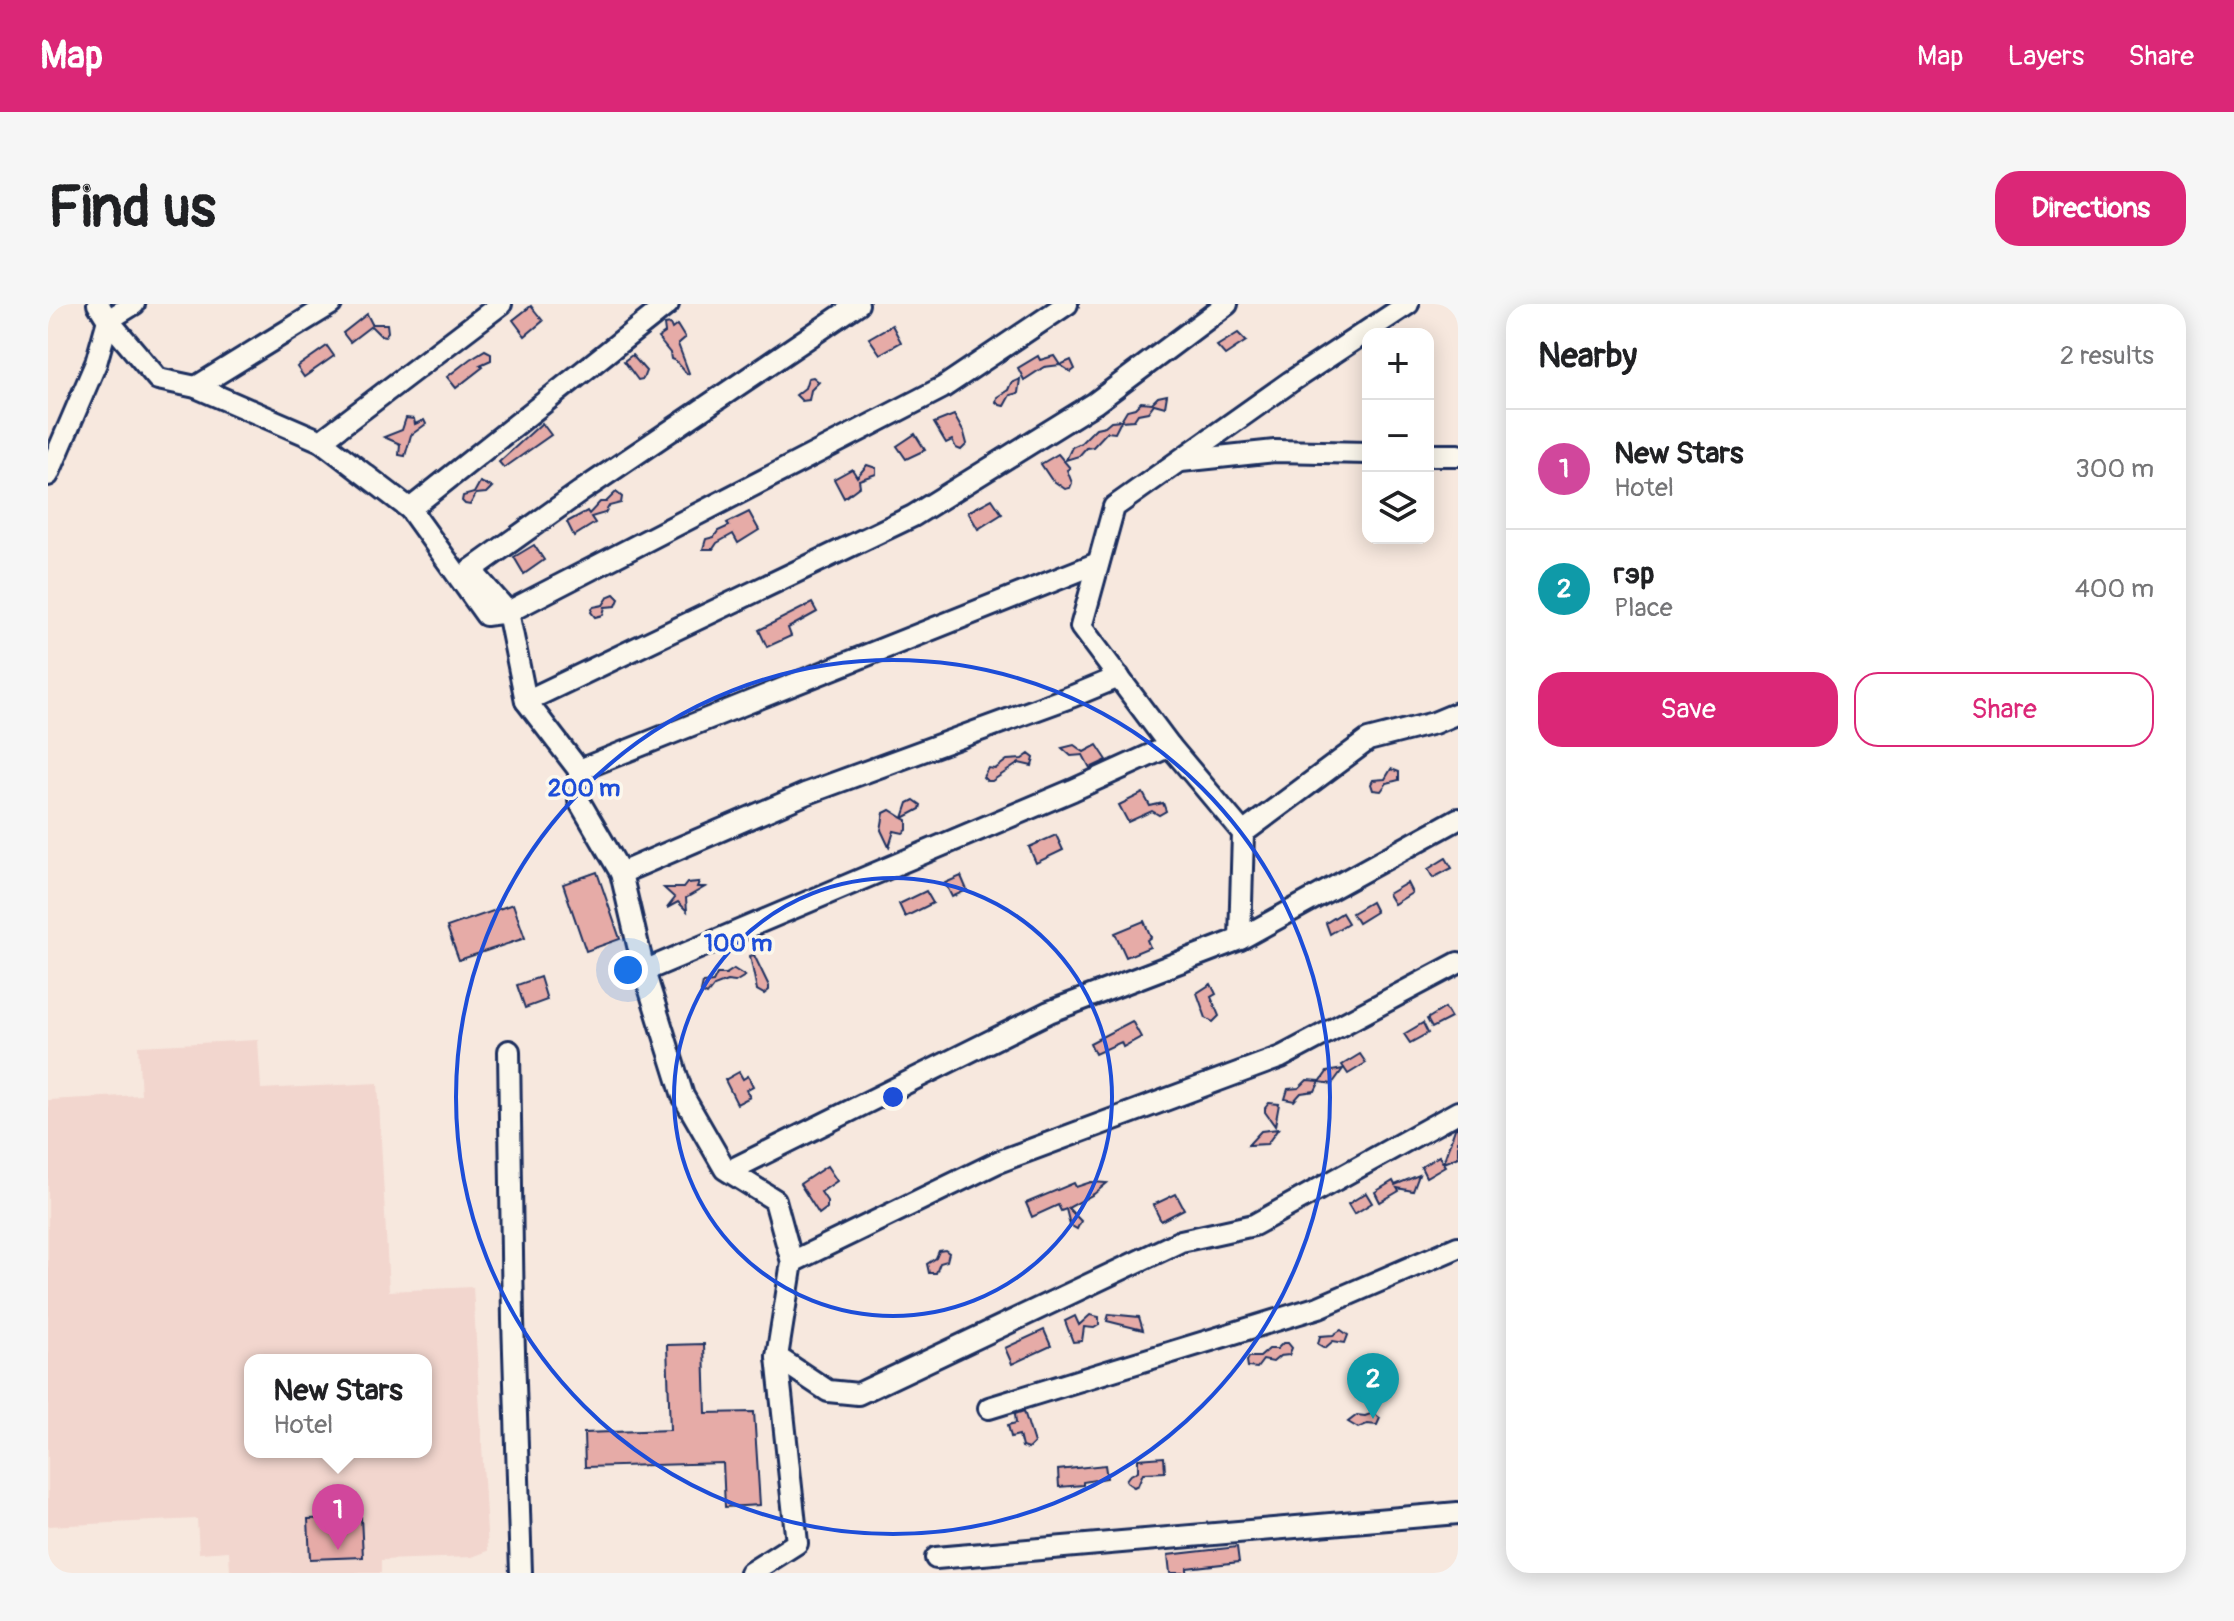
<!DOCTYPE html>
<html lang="en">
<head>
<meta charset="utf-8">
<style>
  body { margin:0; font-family:Pangolin,sans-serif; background:#f6f6f6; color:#202124 }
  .controls { position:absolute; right:24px; top:24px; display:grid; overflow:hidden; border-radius:16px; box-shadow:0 4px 20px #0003 }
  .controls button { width:72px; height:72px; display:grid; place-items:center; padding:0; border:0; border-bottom:2px solid #e0e0e0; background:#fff; color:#202124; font:40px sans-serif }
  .you { position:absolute; left:580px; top:666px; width:28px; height:28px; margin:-20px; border:6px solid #fff; border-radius:50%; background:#1a73e8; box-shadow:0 0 0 12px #1a73e833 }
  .badge { display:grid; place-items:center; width:52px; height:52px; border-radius:50%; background:#db2777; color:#fff; font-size:26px; font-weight:700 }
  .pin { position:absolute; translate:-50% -66px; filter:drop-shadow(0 2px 4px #0008) }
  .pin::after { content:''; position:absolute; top:42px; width:28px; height:24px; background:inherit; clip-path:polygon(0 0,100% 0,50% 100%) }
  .popup { position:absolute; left:196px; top:1050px; width:188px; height:104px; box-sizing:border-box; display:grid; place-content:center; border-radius:16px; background:#fff; filter:drop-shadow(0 2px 6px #0005); font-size:26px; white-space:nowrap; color:#757577 }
  .popup b { font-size:30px; color:#202124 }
  .popup::after { content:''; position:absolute; left:50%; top:100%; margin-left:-16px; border:16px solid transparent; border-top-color:#fff }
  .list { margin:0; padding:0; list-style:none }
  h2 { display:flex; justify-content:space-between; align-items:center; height:104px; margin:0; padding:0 32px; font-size:34px }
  h2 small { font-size:26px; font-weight:400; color:#757577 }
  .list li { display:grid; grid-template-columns:52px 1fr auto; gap:24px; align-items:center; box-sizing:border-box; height:120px; padding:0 32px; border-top:2px solid #e0e0e0 }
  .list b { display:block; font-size:30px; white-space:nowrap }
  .list p { margin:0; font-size:26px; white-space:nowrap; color:#757577 }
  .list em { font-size:26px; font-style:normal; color:#757577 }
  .actions { display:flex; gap:16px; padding:24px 32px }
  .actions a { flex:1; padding:18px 0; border:2px solid #db2777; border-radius:24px; text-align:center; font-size:28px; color:#db2777 }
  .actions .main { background:#db2777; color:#fff }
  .icon { flex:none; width:44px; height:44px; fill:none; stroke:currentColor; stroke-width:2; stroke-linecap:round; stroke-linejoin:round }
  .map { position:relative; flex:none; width:1410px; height:1269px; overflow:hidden; border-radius:24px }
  header { display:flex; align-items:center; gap:48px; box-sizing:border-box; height:112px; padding:0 40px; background:#db2777; color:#fff }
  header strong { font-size:38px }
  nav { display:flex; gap:44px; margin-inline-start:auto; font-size:28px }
  .intro { display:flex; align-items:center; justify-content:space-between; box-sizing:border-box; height:192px; padding:0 48px }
  h1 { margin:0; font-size:56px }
  .button { padding:20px 36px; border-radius:24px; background:#db2777; color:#fff; font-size:28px; font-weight:700 }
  main { display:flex; gap:48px; padding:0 48px }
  aside { flex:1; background:#fff; border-radius:24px; box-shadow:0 4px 20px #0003 }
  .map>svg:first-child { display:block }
  .built { fill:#f2d6ce; fill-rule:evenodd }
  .building { fill:#e6aba7; stroke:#1b2f5e; stroke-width:2 }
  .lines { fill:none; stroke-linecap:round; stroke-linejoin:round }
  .minor-casing { stroke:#1b2f5e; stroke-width:26 }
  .minor { stroke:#fbf7ec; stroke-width:20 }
  .ring { fill:none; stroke:#1d4ed8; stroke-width:4 }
  .centre { fill:#1d4ed8; stroke:#fbf7ec; stroke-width:4 }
  .ring-label { font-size:24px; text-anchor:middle; font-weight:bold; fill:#1d4ed8; stroke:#fbf7ec; stroke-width:7; stroke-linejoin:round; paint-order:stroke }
</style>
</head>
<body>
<header>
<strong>Map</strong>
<nav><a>Map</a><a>Layers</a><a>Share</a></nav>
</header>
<div class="intro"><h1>Find us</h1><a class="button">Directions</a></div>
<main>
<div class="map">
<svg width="1410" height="1269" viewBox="0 0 1410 1269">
  <rect width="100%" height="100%" fill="#f7e8de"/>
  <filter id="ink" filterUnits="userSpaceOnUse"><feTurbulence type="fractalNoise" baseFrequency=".0125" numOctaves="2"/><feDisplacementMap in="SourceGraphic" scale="16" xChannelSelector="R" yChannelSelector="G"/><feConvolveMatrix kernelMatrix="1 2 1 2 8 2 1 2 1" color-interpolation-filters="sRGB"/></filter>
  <g filter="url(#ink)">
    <!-- built -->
    <path class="built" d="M210,736l3,49 117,-6 11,208 84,-4 15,264 -16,6 -91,3v13h-151l-1,-22 -30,2 -2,-34 -149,7v-426l93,-5 -3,-49zM202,1056h176v92h-176z"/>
    <!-- building -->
    <g class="building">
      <polygon points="483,2 495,17 477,32 465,16"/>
      <polygon points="319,10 324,20 339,20 340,28 337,32 332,31 323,22 302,38 295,29"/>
      <polygon points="622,20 624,25 629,21 637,34 630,40 641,69 639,70 628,57 623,55 622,49 610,34 617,29 616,21"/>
      <polygon points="844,21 853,38 832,50 821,34"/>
      <polygon points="1190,29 1198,37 1177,51 1169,42"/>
      <polygon points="279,42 286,52 256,73 249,63"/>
      <polygon points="437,46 443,49 443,56 432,61 435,63 408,84 399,73 422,55"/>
      <polygon points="584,51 598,67 595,75 590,76 576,57"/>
      <polygon points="990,52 992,56 1006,52 1012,61 1023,56 1027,65 1023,68 1012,61 996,63 976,76 970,64"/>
      <polygon points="765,73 771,78 763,86 761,96 754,97 748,91 757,84 760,74"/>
      <polygon points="972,75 970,89 962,91 956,102 952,101 948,98 949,93 960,86 963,79"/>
      <polygon points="1119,91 1117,103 1106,100 1100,108 1090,110 1086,116 1073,117 1067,129 1059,128 1045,143 1038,144 1031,152 1018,156 1024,143 1033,139 1048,124 1057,122 1063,117 1073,116 1079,106 1087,104 1093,98 1104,99 1110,93"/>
      <polygon points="906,111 916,129 919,140 913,146 908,144 904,136 898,139 886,119"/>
      <polygon points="358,114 366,115 367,120 376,116 378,120 363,131 357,152 351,151 352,140 336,133 354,126"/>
      <polygon points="494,119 503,131 456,164 451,158"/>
      <polygon points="867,130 877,146 858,155 849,142"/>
      <polygon points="1010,150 1022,164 1019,166 1024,179 1022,184 1017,185 1003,175 993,160"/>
      <polygon points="819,161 828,164 828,170 811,176 812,182 796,194 786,175 804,165 809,173"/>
      <polygon points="432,178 444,183 438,189 428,190 422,201 417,200 414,197 415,192 426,189"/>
      <polygon points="568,188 574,193 573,199 561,202 557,209 543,213 547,219 526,232 519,218 539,207 541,210 552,198 558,198"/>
      <polygon points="944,195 954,210 930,225 920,208"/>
      <polygon points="701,208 711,226 690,239 685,230 669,239 665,245 655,245 658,235 666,233 670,227 681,222 679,219"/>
      <polygon points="486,241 496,256 476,270 466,253"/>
      <polygon points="566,290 571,295 568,302 557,303 555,311 547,313 543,308 545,303 555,301 561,292"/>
      <polygon points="764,299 769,308 740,324 743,332 719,343 711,326"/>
      <polygon points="1026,441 1036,448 1049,441 1059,456 1042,464 1035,451 1023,452 1014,444"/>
      <polygon points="981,450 986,454 984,462 971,459 944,477 939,477 935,473 940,464 947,465 959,456 974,455"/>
      <polygon points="1343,465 1351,468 1351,476 1339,479 1333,487 1325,486 1323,480 1325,476 1337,475"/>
      <polygon points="1095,489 1102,502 1115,499 1118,507 1111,511 1104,507 1080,518 1071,501"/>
      <polygon points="866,496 873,501 872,505 855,514 859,516 859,526 855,529 846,527 841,543 833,526 836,509 842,506 855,514 860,499"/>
      <polygon points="1008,531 1015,546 988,559 981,543"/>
      <polygon points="1398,554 1404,564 1385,574 1380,565"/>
      <polygon points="549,568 572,635 538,647 515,580"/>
      <polygon points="913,572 919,586 904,593 897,579"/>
      <polygon points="651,578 649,583 657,583 638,594 639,607 630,598 619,604 627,594 616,584 635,584 639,579"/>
      <polygon points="1359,579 1364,589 1346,600 1340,590"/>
      <polygon points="878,587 885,599 857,613 851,600"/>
      <polygon points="1323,598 1328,608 1310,619 1304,609"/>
      <polygon points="465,600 477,634 411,656 399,623"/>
      <polygon points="1294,609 1300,619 1282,630 1278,619"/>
      <polygon points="1096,617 1103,633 1099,636 1102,643 1078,653 1067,629"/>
      <polygon points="706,651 721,682 721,686 716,690 709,686 702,652"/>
      <polygon points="686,665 697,672 687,678 679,677 666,682 659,691 653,688 655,679 665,678 669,670 678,670"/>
      <polygon points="492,673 499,696 477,704 469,681"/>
      <polygon points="1163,680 1168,690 1163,693 1171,712 1165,718 1158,714 1149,689"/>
      <polygon points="1397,704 1403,714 1384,724 1379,715"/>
      <polygon points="1084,717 1093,733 1075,743 1073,738 1047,750 1042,739"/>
      <polygon points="1375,719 1380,729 1362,739 1356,730"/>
      <polygon points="1312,750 1318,759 1300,770 1294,761"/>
      <polygon points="1295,765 1284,780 1272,778 1279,768"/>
      <polygon points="691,768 695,775 700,772 705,782 698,786 702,793 689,800 677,776"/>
      <polygon points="1259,776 1272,777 1267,787 1253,789 1246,797 1237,795 1240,785 1251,784"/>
      <polygon points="1221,799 1231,800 1227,822 1217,808 1217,804"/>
      <polygon points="1410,823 1410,853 1395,859 1397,862 1378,873 1373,863 1391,852 1395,859 1407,825"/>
      <polygon points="1230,825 1219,840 1200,841 1213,827"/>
      <polygon points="779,862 789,877 773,888 779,897 779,904 771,910 752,880"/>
      <polygon points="1371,871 1365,887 1349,884 1351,887 1332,898 1327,888 1345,877 1347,881"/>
      <polygon points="1043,878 1059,879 1046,890 1020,904 1033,917 1029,925 1022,921 1018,905 1013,907 1010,901 984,913 978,899 1026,879 1028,883"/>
      <polygon points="1318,889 1324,899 1306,910 1300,900"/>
      <polygon points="1128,890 1136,905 1113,917 1105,901"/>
      <polygon points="897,946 901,949 899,957 892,959 888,969 881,969 879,960 888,954 891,947"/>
      <polygon points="1061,1010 1091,1013 1095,1026 1059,1017"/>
      <polygon points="1042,1011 1051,1013 1051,1021 1046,1024 1036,1023 1034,1037 1025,1038 1017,1017 1027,1012 1031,1021"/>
      <polygon points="996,1026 1003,1042 964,1060 957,1044"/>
      <polygon points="1293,1026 1300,1031 1297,1039 1285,1037 1277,1044 1270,1040 1272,1032 1285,1031"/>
      <polygon points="1235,1039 1240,1039 1244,1044 1241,1051 1232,1052 1225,1058 1215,1056 1209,1064 1200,1063 1199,1057 1201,1053 1212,1053 1221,1045 1229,1045"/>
      <polygon points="656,1040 658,1109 706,1108 712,1201 677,1203 675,1159 537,1163 536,1129 622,1126 619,1041"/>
      <polygon points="976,1107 986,1139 980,1145 974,1143 971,1131 963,1133 960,1121 968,1119 967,1110"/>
      <polygon points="1325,1109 1332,1114 1329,1121 1319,1120 1310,1124 1300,1118 1309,1111 1317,1112"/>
      <polygon points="1116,1153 1117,1168 1095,1169 1090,1181 1086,1183 1081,1180 1078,1176 1081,1172 1090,1167 1090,1155"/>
      <polygon points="1057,1161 1059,1174 1035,1178 1035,1181 1011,1183 1010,1166"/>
      <polygon points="313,1213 315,1253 262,1255 260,1215"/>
      <polygon points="1189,1243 1191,1258 1139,1264 1139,1269 1122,1269 1120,1251"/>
    </g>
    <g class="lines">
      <defs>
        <g id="minor">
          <polyline points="50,0 60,16 110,75 148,83 273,137 362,205 438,311 460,308 478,397 531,466 531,497 573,569 596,667 635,792 677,865 727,896 744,958 729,1053 749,1239 702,1269"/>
          <polyline points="148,83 283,0"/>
          <polyline points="273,137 453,0"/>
          <polyline points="1380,151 1410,151"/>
          <polyline points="1133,157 1227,147 1320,149"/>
          <polyline points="0,171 48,59 60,16 86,0"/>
          <polyline points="362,205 620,0"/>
          <polyline points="423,266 532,188 810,0"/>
          <polyline points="431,292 423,266 460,308 894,84 1019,0"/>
          <polyline points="478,397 865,212 1047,99 1179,0"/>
          <polyline points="531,466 1050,259"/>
          <polyline points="1195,529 1320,436 1386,419 1410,409"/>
          <polyline points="573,569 757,490 1025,392 1071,373"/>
          <polyline points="1192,635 1195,529 1122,442 1033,323 1066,203 1242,78 1360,0"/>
          <polyline points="596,667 1025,486 1122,442"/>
          <polyline points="461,747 465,1016 473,1269"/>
          <polyline points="681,867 1001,708 1192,635 1410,515"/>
          <polyline points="744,958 950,858 1233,753 1410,659"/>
          <polyline points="729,1053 780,1087 810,1090 1133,937 1206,921 1410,808"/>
          <polyline points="941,1104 1271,1003 1410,943"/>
          <polyline points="888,1254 1410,1209"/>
        </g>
      </defs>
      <!-- minor casing -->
      <use href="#minor" class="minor-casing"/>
      <!-- minor -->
      <use href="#minor" class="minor"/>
    </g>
  </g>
  <!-- distance rings -->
  <g class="ring">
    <circle cx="845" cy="793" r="219"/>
    <circle cx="845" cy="793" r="437"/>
  </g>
  <circle cx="845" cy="793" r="12" class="centre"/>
  <g class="ring-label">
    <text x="536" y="492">200 m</text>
    <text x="690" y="647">100 m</text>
  </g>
</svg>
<div class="controls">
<button>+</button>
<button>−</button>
<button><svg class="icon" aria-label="layers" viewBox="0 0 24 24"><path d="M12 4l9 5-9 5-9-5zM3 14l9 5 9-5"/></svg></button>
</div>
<div class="you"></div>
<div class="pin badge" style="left:290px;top:1246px;background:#d1479c">1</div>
<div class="popup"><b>New Stars</b>Hotel</div>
<div class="pin badge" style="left:1325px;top:1115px;background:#0f9aa8">2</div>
</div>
<aside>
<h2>Nearby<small>2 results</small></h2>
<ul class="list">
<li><span class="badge" style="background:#d1479c">1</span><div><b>New Stars</b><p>Hotel</p></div><em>300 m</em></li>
<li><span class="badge" style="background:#0f9aa8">2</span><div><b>гэр</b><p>Place</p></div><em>400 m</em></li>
</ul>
<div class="actions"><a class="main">Save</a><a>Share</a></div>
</aside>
</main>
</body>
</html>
